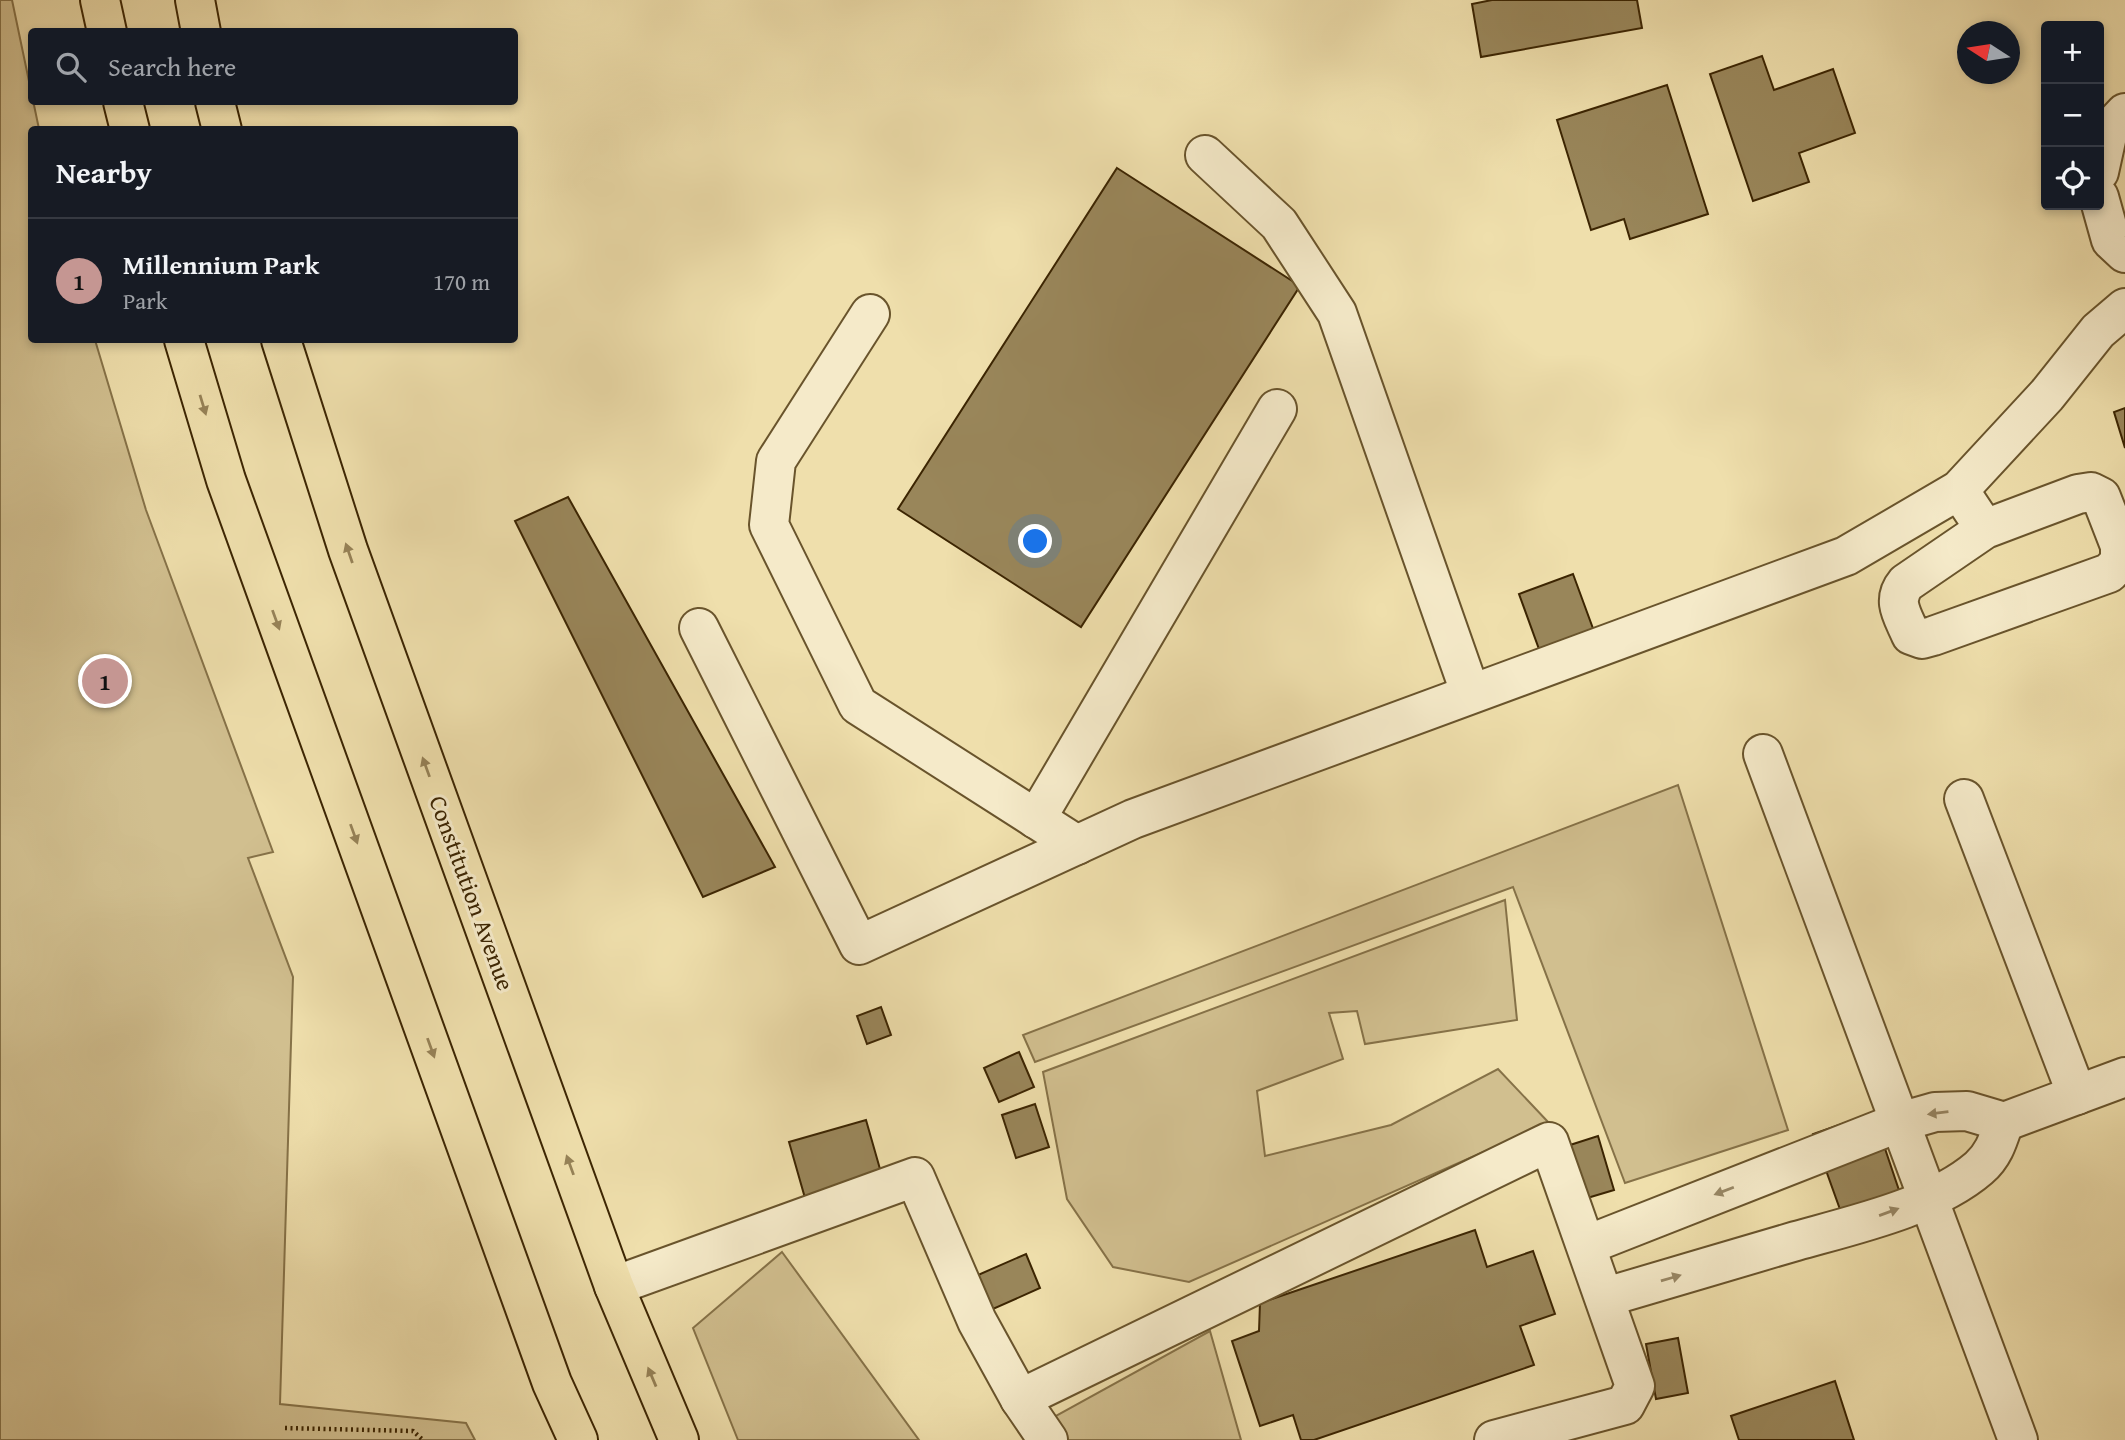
<!DOCTYPE html>
<html lang="en">
<head>
<meta charset="utf-8">
<style>
  body { margin:0; font-family:"Gentium Book Plus",serif; background:#242831; color:#f1f3f6 }
  .controls { position:absolute; right:21px; top:21px; display:grid; overflow:hidden; border-radius:7px; box-shadow:0 4px 10px #0003 }
  .controls button { width:63px; height:63px; display:grid; place-items:center; padding:0; border:0; border-bottom:2px solid #363941; background:#171b24; color:#f1f3f6; font:35px sans-serif }
  .compass { position:absolute; left:1957px; top:21px; width:63px; height:63px; border-radius:50%; background:#171b24; box-shadow:0 4px 10px #0003; rotate:282deg }
  .you { position:absolute; left:1036px; top:542px; width:24px; height:24px; margin:-18px; border:5px solid #fff; border-radius:50%; background:#1a73e8; box-shadow:0 0 0 10px #1a73e833 }
  .badge { display:grid; place-items:center; width:46px; height:46px; border-radius:50%; background:#c59692; color:#111; font-size:23px; font-weight:700 }
  .pin { position:absolute; translate:-50% -50%; border:4px solid #fff; box-shadow:0 2px 7px #0006 }
  .list { margin:0; padding:0; list-style:none }
  h2 { display:flex; justify-content:space-between; align-items:center; height:91px; margin:0; padding:0 28px; font-size:30px }
  h2 small { font-size:23px; font-weight:400; color:#9ea1a6 }
  .list li { display:grid; grid-template-columns:46px 1fr auto; gap:21px; align-items:center; box-sizing:border-box; height:126px; padding:0 28px; border-top:2px solid #363941 }
  .list b { display:block; font-size:26px; white-space:nowrap }
  .list p { margin:0; font-size:23px; white-space:nowrap; color:#9ea1a6 }
  .list em { font-size:23px; font-style:normal; color:#9ea1a6 }
  .icon { flex:none; width:38px; height:38px; fill:none; stroke:currentColor; stroke-width:2; stroke-linecap:round; stroke-linejoin:round }
  .map { position:relative; flex:none; width:2125px; height:1440px; overflow:hidden }
  .search { position:absolute; background:#171b24; box-shadow:0 4px 10px #0003; left:28px; top:28px; width:490px; height:77px; display:flex; align-items:center; gap:18px; box-sizing:border-box; padding:0 24px; border-radius:7px; color:#9ea1a6; font-size:26px }
  .panel { position:absolute; background:#171b24; box-shadow:0 4px 10px #0003; left:28px; top:126px; width:490px; height:217px; border-radius:7px }
  .map>svg:first-child { display:block }
  .green { fill:#d1bf8f; stroke:#867248; stroke-width:2 }
  .building { fill:#99865a; stroke:#3c2502; stroke-width:2 }
  .lines { fill:none; stroke-linecap:round; stroke-linejoin:round }
  .minor-casing { stroke:#69542c; stroke-width:42 }
  .major-casing { stroke:#3c2502; stroke-width:42 }
  .path { stroke:#3c2502; stroke-width:4.5; stroke-dasharray:2 3.5; stroke-linecap:butt }
  .minor { stroke:#f5eac9; stroke-width:38 }
  .major { stroke:#efdfac; stroke-width:38 }
  .oneway { fill:#968257 }
  .oneway2 { fill:#988866 }
  .labels { text-anchor:middle; dominant-baseline:central; stroke-width:6; stroke-linejoin:round; paint-order:stroke }
  .street-label { font-size:24px; fill:#3c2502; stroke:#f5eac9 }
</style>
</head>
<body>
<div class="map">
<svg width="2125" height="1440" viewBox="0 0 2125 1440">
  <rect width="100%" height="100%" fill="#efdfac"/>
  <filter id="stains"><feTurbulence type="fractalNoise" baseFrequency=".00286" numOctaves="4"/><feColorMatrix values="0 0 0 0 .2 0 0 0 0 .09 0 0 0 0 .02 0 0 0 .5 -.17"/></filter>
  <radialGradient id="worn" r=".72"><stop offset=".6" stop-color="#630" stop-opacity="0"/><stop offset="1" stop-color="#630" stop-opacity=".3"/></radialGradient>
  <!-- green -->
  <g class="green">
    <polygon points="0,0 12,0 39,129 32,130 32,340 95,340 146,510 273,852 248,858 293,977 280,1404 466,1423 475,1440 0,1440"/>
    <polygon points="1678,785 1788,1130 1625,1183 1513,887 1035,1062 1023,1035"/>
    <polygon points="1505,900 1517,1020 1365,1044 1357,1011 1329,1013 1343,1059 1257,1091 1265,1156 1391,1125 1498,1069 1549,1123 1189,1282 1113,1267 1067,1199 1043,1072"/>
    <polygon points="782,1252 919,1440 738,1440 693,1328"/>
    <polygon points="1210,1331 1241,1440 1068,1440 1052,1418"/>
  </g>
  <!-- building -->
  <g class="building">
    <polygon points="1492,0 1637,0 1642,28 1481,57 1472,4"/>
    <polygon points="1762,56 1774,90 1833,69 1855,133 1799,153 1809,182 1753,201 1710,74"/>
    <polygon points="1667,85 1708,214 1630,239 1624,219 1591,230 1557,120"/>
    <polygon points="1117,168 1300,286 1081,627 898,509"/>
    <polygon points="2125,408 2125,448 2114,412"/>
    <polygon points="568,497 775,867 703,897 515,521"/>
    <polygon points="1573,574 1606,664 1552,685 1519,594"/>
    <polygon points="881,1007 891,1035 867,1044 857,1016"/>
    <polygon points="1019,1052 1034,1087 999,1102 984,1068"/>
    <polygon points="1035,1104 1049,1147 1016,1158 1002,1115"/>
    <polygon points="1873,1113 1909,1220 1851,1240 1813,1134"/>
    <polygon points="866,1120 882,1176 805,1198 789,1142"/>
    <polygon points="1598,1136 1614,1190 1584,1199 1567,1146"/>
    <polygon points="1475,1230 1487,1267 1533,1251 1555,1314 1520,1326 1534,1365 1314,1440 1301,1440 1293,1415 1260,1426 1232,1341 1259,1331 1260,1303"/>
    <polygon points="1026,1254 1040,1288 993,1309 978,1275"/>
    <polygon points="1678,1338 1688,1393 1656,1399 1646,1344"/>
    <polygon points="1835,1381 1854,1440 1739,1440 1731,1416"/>
  </g>
  <g class="lines">
    <defs>
      <g id="minor">
        <polyline points="1205,155 1279,224 1337,313 1470,692"/>
        <polyline points="2099,172 2108,131 2125,113"/>
        <polyline points="2099,197 2111,240 2125,253"/>
        <polyline points="870,314 776,461 769,525 858,705 1077,845"/>
        <path d="M1959,490l26,39 93,-35 13,-2 10,5 19,49v16l-11,11 -176,63 -11,3 -11,-4c-8,-19 -20,-34 -5,-52l79,-54"/>
        <polyline points="699,628 859,945 1133,819 1846,556 1959,490 2047,395 2098,331 2125,308"/>
        <polyline points="1763,754 2018,1440"/>
        <polyline points="1964,799 2077,1095"/>
        <polyline points="1036,819 1277,409"/>
        <polyline points="1587,1245 1900,1122 1935,1112 1967,1111 2004,1122 2125,1077"/>
        <polyline points="614,1286 915,1177 977,1321 1020,1399"/>
        <path d="M1606,1297c63,-19 127,-37 190,-56 57,-16 138,-34 183,-73 15,-13 19,-28 25,-46"/>
        <polyline points="1048,1440 1020,1399 1549,1142 1635,1386 1625,1405 1494,1440"/>
      </g>
      <g id="major">
        <polyline points="100,0 107,32"/>
        <polyline points="195,0 201,32"/>
        <polyline points="123,102 130,130"/>
        <polyline points="215,102 222,130"/>
        <polyline points="184,340 226,480 552,1383 578,1440"/>
        <polyline points="281,340 348,550 614,1286 679,1440"/>
      </g>
    </defs>
    <!-- minor casing -->
    <use href="#minor" class="minor-casing"/>
    <!-- major casing -->
    <use href="#major" class="major-casing"/>
    <!-- path -->
    <polyline class="path" points="285,1428 413,1431 423,1440"/>
    <!-- minor -->
    <use href="#minor" class="minor"/>
    <!-- major -->
    <use href="#major" class="major"/>
  </g>
  <!-- one-way arrows -->
  <defs><path id="oneway-solid" d="M-6-.8H1V-3.2L6.5 0L1 3.2V.8H-6Z" transform="scale(1.75)"/></defs>
  <g class="oneway">
    <use href="#oneway-solid" transform="translate(203 405) rotate(73)"/>
    <use href="#oneway-solid" transform="translate(349 553) rotate(-109)"/>
    <use href="#oneway-solid" transform="translate(276 620) rotate(70)"/>
    <use href="#oneway-solid" transform="translate(426 767) rotate(-110)"/>
    <use href="#oneway-solid" transform="translate(354 834) rotate(70)"/>
    <use href="#oneway-solid" transform="translate(431 1048) rotate(70)"/>
    <use href="#oneway-solid" transform="translate(570 1165) rotate(-110)"/>
    <use href="#oneway-solid" transform="translate(652 1377) rotate(-113)"/>
  </g>
  <g class="oneway2">
    <use href="#oneway-solid" transform="translate(1938 1113) rotate(173)"/>
    <use href="#oneway-solid" transform="translate(1724 1191) rotate(159)"/>
    <use href="#oneway-solid" transform="translate(1889 1212) rotate(-20)"/>
    <use href="#oneway-solid" transform="translate(1671 1278) rotate(-16)"/>
  </g>
  <g class="labels">
    <!-- street labels -->
    <g class="street-label">
      <text transform="translate(472 893) rotate(70)">Constitution Avenue</text>
    </g>
  </g>
  <rect width="100%" height="100%" filter="url(#stains)"/>
  <rect width="100%" height="100%" fill="url(#worn)"/>
</svg>
<div class="controls">
<button>+</button>
<button>−</button>
<button><svg class="icon" aria-label="locate" viewBox="0 0 24 24"><circle cx="12" cy="12" r="6"/><path d="M12 2v4M12 18v4M2 12h4M18 12h4"/></svg></button>
</div>
<svg class="compass" viewBox="-18 -18 36 36"><path d="M0-13l5 13h-10z" fill="#e53935"/><path d="M0 13l5-13h-10z" fill="#9ea1a6"/></svg>
<div class="you"></div>
<div class="pin badge" style="left:105px;top:681px">1</div>
<div class="search"><svg class="icon" aria-label="search" viewBox="0 0 24 24"><circle cx="10" cy="10" r="6"/><path d="M15 15l6 6"/></svg>Search here</div>
<section class="panel">
<h2>Nearby<small></small></h2>
<ul class="list">
<li><span class="badge">1</span><div><b>Millennium Park</b><p>Park</p></div><em>170 m</em></li>
</ul>
</section>
</div>
</body>
</html>
